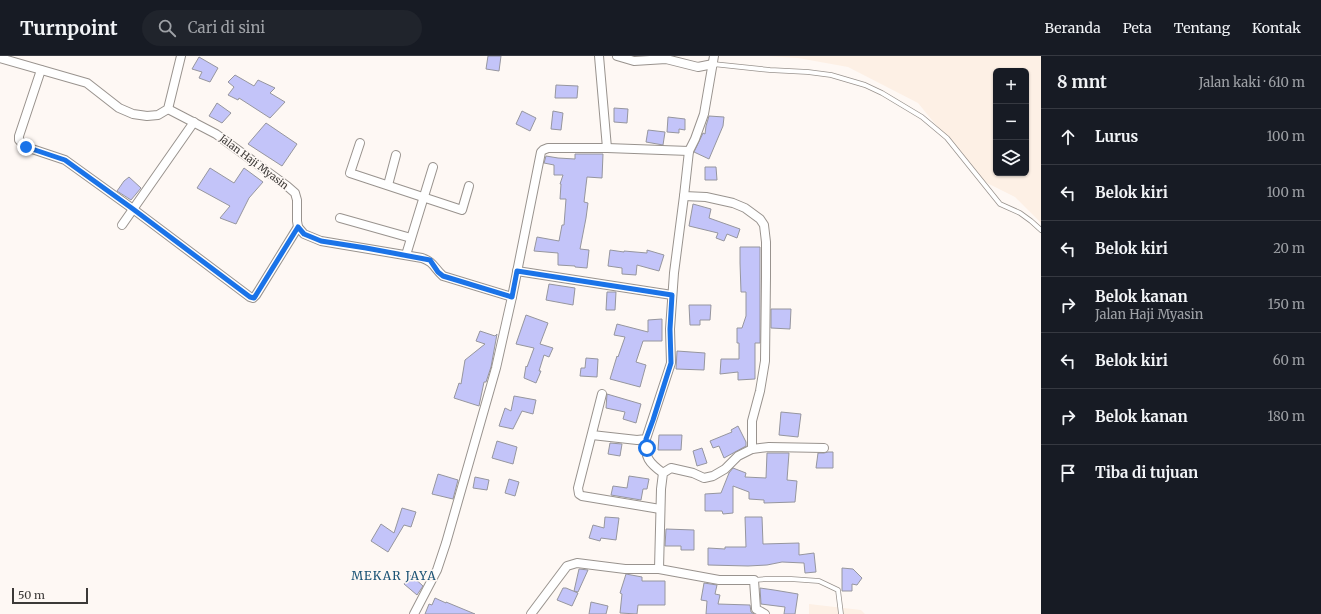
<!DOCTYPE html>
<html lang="id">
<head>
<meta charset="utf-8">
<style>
  body { margin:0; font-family:Merriweather,serif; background:#20242c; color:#f1f3f6 }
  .controls { position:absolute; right:12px; top:12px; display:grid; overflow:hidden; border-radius:6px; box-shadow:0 1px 3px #0004 }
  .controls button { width:36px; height:36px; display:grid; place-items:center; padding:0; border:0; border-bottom:1px solid #363941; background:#171b24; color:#f1f3f6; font:20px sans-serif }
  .scale { position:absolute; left:12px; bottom:10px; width:76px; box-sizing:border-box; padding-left:4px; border:2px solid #3c3937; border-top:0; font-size:11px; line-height:14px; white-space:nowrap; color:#3c3937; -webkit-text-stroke:3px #fef8f4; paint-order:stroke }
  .stop { position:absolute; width:12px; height:12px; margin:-9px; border:3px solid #1a73e8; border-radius:50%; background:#fff }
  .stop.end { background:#1a73e8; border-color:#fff; box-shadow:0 1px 4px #0008 }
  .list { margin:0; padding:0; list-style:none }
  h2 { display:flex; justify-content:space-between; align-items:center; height:52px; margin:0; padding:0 16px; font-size:17px }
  h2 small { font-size:13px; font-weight:400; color:#9ea1a6 }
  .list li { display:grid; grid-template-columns:26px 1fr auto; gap:12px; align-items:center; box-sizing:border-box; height:56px; padding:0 16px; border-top:1px solid #363941 }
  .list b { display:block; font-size:15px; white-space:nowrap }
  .list p { margin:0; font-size:13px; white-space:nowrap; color:#9ea1a6 }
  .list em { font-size:13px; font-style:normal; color:#9ea1a6 }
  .icon { flex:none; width:22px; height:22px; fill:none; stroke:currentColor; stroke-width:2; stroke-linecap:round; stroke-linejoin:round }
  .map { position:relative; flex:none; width:1041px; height:558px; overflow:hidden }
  header { display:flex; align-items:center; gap:24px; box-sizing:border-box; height:56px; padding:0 20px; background:#171b24; border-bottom:1px solid #363941 }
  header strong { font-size:19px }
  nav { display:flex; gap:22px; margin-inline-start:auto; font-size:14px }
  .search { width:280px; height:36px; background:#20242c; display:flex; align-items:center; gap:10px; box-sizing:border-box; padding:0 14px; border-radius:22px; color:#9ea1a6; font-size:15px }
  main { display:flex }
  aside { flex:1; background:#171b24 }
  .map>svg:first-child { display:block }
  .built { fill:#fdf0e5; fill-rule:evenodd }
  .building { fill:#c3c4f9; stroke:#96969e }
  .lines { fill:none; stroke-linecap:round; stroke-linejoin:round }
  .service-casing { stroke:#99938e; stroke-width:5.5 }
  .minor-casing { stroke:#99938e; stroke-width:10 }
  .service { stroke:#fff; stroke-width:4 }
  .minor { stroke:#fff; stroke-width:8 }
  .route { stroke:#1a73e8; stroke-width:5 }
  .labels { text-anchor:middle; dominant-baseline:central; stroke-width:3; stroke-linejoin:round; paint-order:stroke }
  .street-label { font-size:10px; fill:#3c3937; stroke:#fef8f4 }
  .quarter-label { font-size:12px; letter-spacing:1px; fill:#1d5476; stroke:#fef8f4 }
</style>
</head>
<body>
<header>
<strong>Turnpoint</strong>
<div class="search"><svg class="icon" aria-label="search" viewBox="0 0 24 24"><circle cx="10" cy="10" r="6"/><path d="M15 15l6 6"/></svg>Cari di sini</div>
<nav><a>Beranda</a><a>Peta</a><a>Tentang</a><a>Kontak</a></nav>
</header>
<main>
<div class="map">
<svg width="1041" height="558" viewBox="0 0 1041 558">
  <rect width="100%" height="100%" fill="#fef8f4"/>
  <!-- built -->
  <g class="built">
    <path d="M767,0h274v167l-26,-26 -34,-17 -63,-77 -70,-36 -50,-9zM996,15h30v102h-30z"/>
    <polygon points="809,548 861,554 865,558 809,558"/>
  </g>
  <!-- building -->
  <g class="building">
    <polygon points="488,0 501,0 499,15 486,13"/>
    <polygon points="199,1 218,12 210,26 199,22 202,16 192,13"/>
    <polygon points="235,19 254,30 258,24 275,32 270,37 285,46 270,62 239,42 238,44 228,39 234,31 228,26"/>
    <polygon points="556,29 578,30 577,42 555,42"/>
    <polygon points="217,47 231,57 222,67 209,60"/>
    <polygon points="614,52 628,53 627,67 614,66"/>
    <polygon points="522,55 536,62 530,75 516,68"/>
    <polygon points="553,55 563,57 561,74 551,73"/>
    <polygon points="709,60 724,61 723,70 709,103 694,96 703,77 705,78 706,70"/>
    <polygon points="668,61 685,63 685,74 679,73 679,77 667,76"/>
    <polygon points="266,67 297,88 282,110 248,88"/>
    <polygon points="648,74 665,76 663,89 646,86"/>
    <polygon points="575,98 603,98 602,122 587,121 584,146 588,147 586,162 580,193 589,194 587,212 575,211 575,210 558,209 558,197 534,195 537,181 559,185 562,169 564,169 566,143 560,143 561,128 560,128 563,119 554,119 554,109 544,107 546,100 558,102 575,103"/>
    <polygon points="705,111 716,111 717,124 705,124"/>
    <polygon points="210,112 234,127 244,112 263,126 249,142 236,168 220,162 230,150 197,132"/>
    <polygon points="129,121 141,132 131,144 117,135 124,125"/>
    <polygon points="693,148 711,153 709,162 740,173 737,182 727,178 724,185 716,182 718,177 689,170"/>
    <polygon points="740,191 760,191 760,287 755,287 755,323 738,324 738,316 720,318 721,303 739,303 739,287 737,287 737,272 742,272 746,260 746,236 741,236 740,207"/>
    <polygon points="610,194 624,196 624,195 647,197 647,194 664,199 659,215 637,209 636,219 622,218 622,212 608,210"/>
    <polygon points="549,228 575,232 573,249 546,244"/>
    <polygon points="607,236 616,236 615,254 606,254"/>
    <polygon points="689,249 711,249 710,264 700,264 700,269 690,269"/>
    <polygon points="771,253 791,253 790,273 771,272"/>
    <polygon points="526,259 548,267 540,288 553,292 549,301 544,299 539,315 541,315 536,327 524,322 526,310 527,311 534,292 516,288"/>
    <polygon points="662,263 662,285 643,285 636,306 646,309 640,331 610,323 617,300 618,301 625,281 614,279 617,268 648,276 648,264"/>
    <polygon points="480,275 495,280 497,278 491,311 486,326 484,326 479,350 454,342 459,327 461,328 465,304 485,288 476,285"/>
    <polygon points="677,295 705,297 704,314 676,313"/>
    <polygon points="586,302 598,303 597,321 580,320 581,312 585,312"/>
    <polygon points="607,338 641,348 636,367 623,363 625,356 606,352"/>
    <polygon points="514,340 536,344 533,358 522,355 513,373 499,370 505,352 511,355"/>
    <polygon points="781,356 801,358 798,381 779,379"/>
    <polygon points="738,370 746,386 746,390 724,402 719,390 713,392 710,385 732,376 731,374"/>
    <polygon points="659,379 682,379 681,394 658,394"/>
    <polygon points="497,385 517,391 513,408 492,402"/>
    <polygon points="610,387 622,388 620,400 608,398"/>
    <polygon points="702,392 707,407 697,410 693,395"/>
    <polygon points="828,396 833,396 833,412 816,412 818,397 824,397"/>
    <polygon points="767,397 789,397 787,424 797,425 795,446 764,447 764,444 749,443 749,436 733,430 733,457 723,458 722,455 705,455 705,438 721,437 729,417 733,412 746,417 745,421 766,422"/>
    <polygon points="438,418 458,424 453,443 432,438"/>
    <polygon points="629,420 649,423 647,433 643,433 641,444 611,439 613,430 627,432"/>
    <polygon points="475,421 489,424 487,434 473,432"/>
    <polygon points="509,423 519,426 515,440 505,437"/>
    <polygon points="402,452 416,456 411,471 404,469 388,496 371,485 381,468 394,477"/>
    <polygon points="605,461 619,462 616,484 601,482 600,485 589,482 593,469 604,472"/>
    <polygon points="745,461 762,461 763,488 799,487 799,499 814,497 816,516 805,517 804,507 782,506 767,509 748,510 708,509 708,492 725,493 725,491 746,491"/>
    <polygon points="666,473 694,474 694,494 681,494 681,490 665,490"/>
    <polygon points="842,512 853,513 862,522 857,529 852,528 852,535 842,535"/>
    <polygon points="579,513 588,514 578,536 574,535"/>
    <polygon points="626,518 642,521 642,525 665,525 665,549 638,549 637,558 620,557 622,538 620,537"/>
    <polygon points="411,519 423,530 417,539 404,528"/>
    <polygon points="704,527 717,529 715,538 720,539 718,548 750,549 751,556 754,558 706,558 707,545 701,544"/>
    <polygon points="563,532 566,532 578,537 572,550 557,544"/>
    <polygon points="760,532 774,534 798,538 795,558 784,558 785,551 761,548"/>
    <polygon points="435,542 446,547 446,546 475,558 425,558 429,548 432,549"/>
    <polygon points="591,546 608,550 606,558 589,558"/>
  </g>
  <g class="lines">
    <defs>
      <g id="service">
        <polyline points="713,8 770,14 808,16 831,19 865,29 882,37 922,61 947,82 1000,148 1020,157 1031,165 1041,174"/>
        <polyline points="754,524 766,523 791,523 819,525 838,534 841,558"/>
      </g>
      <g id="minor">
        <polyline points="617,0 634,5 666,3 698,11 713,8"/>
        <polyline points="714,0 704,58 695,83 689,95 684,140 706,141 733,147 745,152 760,163 764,169 766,186 766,221 765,305 760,335 752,365 752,393"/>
        <polyline points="0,2 87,27 119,52 133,58 147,60 158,59 168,53 181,0"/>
        <polyline points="41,14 19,80 19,84 26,91 65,104 133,153 250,241 253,242 256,239 298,171"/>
        <path d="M168,53l48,25 71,52 8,7 2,7v21l1,6 6,7 17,7 101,17c12,4 12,10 21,18l69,21"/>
        <polyline points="360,87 350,117 462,154 469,130"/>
        <polyline points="607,92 689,95"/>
        <polyline points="388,129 396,99"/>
        <polyline points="340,162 411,182"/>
        <polyline points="122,169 194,66"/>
        <polyline points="406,199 433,111"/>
        <polyline points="517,215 672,239"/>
        <polyline points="602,338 578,432 579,438 582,440 660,453"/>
        <polyline points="592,379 637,384 646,383 671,307 670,273 674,217 684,140"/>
        <path d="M646,383c-2,18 3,24 17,34"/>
        <polyline points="659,513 661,433 663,417 671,412 693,417 704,422 713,420 725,413 738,400 752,393 769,391 824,392"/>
        <polyline points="414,558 437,514 446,487 496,312 512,241 541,96 543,94 548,92 607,92 599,0"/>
        <polyline points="531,558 567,510 577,507 625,513 659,513 719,524 754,524 756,553 765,558"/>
      </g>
    </defs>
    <!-- service casing -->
    <use href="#service" class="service-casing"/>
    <!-- minor casing -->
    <use href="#minor" class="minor-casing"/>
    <!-- service -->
    <use href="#service" class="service"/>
    <!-- minor -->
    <use href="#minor" class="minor"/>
  </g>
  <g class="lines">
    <!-- route -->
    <polyline class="route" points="26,91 65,104 133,153 250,241 254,242 256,239 298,171 304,178 321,185 366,192 430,204 438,216 443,220 512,241 517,215 672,239 670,273 671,307 653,364 646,383 647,392"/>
  </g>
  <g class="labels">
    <!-- street labels -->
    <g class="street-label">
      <text transform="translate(254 106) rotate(37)">Jalan Haji Myasin</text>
    </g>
    <!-- quarter labels -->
    <g class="quarter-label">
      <text x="394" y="519">MEKAR JAYA</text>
    </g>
  </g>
</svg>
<div class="controls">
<button>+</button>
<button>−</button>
<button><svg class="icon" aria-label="layers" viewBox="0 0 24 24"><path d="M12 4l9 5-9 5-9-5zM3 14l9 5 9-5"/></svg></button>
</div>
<div class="scale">50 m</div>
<div class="stop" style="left:647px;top:392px"></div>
<div class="stop end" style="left:26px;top:91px"></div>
</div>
<aside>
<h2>8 mnt<small>Jalan kaki · 610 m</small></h2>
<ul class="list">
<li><svg class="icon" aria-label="ahead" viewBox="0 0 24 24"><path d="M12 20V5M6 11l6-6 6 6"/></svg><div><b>Lurus</b></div><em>100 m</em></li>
<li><svg class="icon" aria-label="left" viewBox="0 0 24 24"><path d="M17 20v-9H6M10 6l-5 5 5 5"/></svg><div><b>Belok kiri</b></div><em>100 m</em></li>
<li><svg class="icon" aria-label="left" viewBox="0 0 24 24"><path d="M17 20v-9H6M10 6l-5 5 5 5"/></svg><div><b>Belok kiri</b></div><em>20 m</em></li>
<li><svg class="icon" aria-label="right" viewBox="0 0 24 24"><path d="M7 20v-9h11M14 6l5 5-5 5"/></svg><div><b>Belok kanan</b><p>Jalan Haji Myasin</p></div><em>150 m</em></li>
<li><svg class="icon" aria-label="left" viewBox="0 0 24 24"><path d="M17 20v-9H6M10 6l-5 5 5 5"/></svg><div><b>Belok kiri</b></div><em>60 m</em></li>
<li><svg class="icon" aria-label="right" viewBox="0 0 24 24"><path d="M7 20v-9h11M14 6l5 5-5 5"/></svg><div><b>Belok kanan</b></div><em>180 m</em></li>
<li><svg class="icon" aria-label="arrive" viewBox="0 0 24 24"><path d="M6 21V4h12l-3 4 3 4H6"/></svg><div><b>Tiba di tujuan</b></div></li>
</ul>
</aside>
</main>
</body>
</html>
